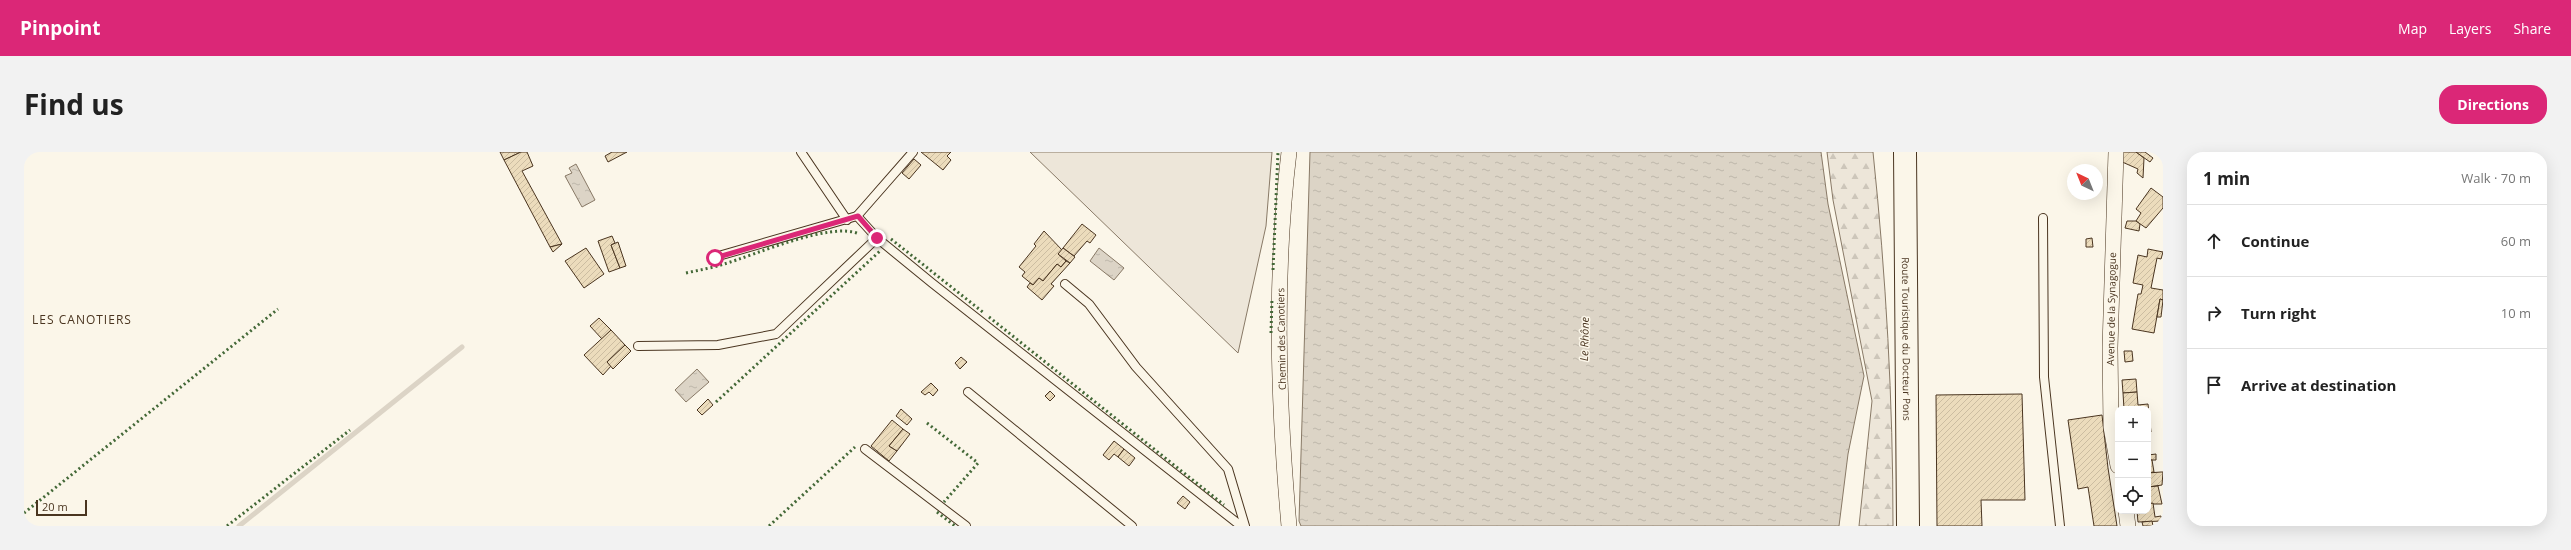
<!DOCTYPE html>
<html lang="en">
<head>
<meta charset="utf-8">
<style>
  body { margin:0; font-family:"Open Sans",sans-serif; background:#f2f2f2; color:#222 }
  .controls { position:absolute; right:12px; bottom:12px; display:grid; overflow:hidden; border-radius:8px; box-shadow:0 4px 16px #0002 }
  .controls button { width:36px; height:36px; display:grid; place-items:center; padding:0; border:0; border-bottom:1px solid #e0e0e0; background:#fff; color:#222; font:20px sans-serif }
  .compass { position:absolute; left:2043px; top:12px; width:36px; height:36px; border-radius:50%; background:#fff; box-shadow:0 4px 16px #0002; rotate:317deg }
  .scale { position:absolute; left:12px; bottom:10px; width:51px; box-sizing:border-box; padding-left:4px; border:2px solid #4a3520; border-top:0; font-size:11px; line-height:14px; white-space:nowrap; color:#4a3520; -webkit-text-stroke:3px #fbf6e9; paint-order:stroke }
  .stop { position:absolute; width:12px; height:12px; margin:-9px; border:3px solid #db2777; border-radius:50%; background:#fff }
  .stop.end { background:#db2777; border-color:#fff; box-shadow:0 1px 4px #0008 }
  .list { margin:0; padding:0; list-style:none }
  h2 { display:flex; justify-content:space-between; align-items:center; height:52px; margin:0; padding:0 16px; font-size:17px }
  h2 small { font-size:13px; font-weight:400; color:#767676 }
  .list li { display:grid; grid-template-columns:26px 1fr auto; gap:12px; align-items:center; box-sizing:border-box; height:72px; padding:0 16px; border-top:1px solid #e0e0e0 }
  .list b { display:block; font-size:15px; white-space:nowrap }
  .list em { font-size:13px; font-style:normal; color:#767676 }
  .icon { flex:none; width:22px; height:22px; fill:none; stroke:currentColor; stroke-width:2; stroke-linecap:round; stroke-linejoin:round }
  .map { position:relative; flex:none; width:2139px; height:374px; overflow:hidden; border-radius:16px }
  header { display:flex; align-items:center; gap:24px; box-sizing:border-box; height:56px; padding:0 20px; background:#db2777; color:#fff }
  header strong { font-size:19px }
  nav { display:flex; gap:22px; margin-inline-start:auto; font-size:14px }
  .intro { display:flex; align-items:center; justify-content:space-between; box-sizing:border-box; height:96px; padding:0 24px }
  h1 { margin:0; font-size:28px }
  .button { padding:10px 18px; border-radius:16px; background:#db2777; color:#fff; font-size:14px; font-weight:700 }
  main { display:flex; gap:24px; padding:0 24px }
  aside { flex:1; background:#fff; border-radius:16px; box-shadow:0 4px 16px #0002 }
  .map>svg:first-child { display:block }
  .grass { fill:#ede6d9; stroke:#887966 }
  .forest { fill:url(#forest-firs); stroke:#887966 }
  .water { fill:url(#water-ripples); stroke:#887966 }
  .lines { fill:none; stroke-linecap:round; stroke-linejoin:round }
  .stream { stroke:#dcd4c6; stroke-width:5 }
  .building { fill:url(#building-hatch); stroke:#4a3520 }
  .service-casing { stroke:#4a3520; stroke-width:10 }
  .minor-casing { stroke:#4a3520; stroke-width:16 }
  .trunk-casing { stroke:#4a3520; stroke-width:24 }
  .service { stroke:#fbf6e9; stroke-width:8 }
  .minor { stroke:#fbf6e9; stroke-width:15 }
  .trunk { stroke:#fbf6e9; stroke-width:22 }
  .hedge { stroke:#436837; stroke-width:3; stroke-dasharray:2 3; stroke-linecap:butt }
  .route { stroke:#db2777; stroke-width:5 }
  .labels { text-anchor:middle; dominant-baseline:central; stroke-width:3; stroke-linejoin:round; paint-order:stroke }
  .street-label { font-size:10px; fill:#4a3520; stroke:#fbf6e9 }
  .water-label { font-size:11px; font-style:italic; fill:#4a3520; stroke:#fbf6e9 }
  .quarter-label { font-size:12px; letter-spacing:1px; fill:#4a3520; stroke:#fbf6e9 }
</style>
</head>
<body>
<header>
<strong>Pinpoint</strong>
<nav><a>Map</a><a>Layers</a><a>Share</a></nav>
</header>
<div class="intro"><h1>Find us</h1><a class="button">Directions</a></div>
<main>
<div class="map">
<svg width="2139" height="374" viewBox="0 0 2139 374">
  <defs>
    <pattern id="forest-firs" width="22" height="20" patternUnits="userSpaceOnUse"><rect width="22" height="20" fill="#ede6d9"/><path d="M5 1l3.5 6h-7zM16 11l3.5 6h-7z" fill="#cdc6ba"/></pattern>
    <pattern id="water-ripples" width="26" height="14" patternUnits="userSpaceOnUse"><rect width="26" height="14" fill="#dcd4c6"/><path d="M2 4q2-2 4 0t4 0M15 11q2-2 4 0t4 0" fill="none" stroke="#beb7aa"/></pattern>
    <pattern id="building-hatch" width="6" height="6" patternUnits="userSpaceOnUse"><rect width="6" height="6" fill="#ecdcbc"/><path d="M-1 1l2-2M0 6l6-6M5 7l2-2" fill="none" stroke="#ccbda1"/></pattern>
  </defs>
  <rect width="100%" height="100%" fill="#fbf6e9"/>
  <!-- grass -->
  <polygon class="grass" points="1006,0 1248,0 1242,74 1214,201"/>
  <!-- forest -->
  <path class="forest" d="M1803,0h46c13,124 20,249 20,374h-34l13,-125 -39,-201z"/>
  <!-- water -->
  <g class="water">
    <polygon points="1286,0 1797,0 1804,52 1840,224 1824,302 1815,374 1277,374 1275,369"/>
    <polygon points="552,12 571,48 558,55 541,24 548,21 545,16"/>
    <polygon points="1075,96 1100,116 1090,128 1066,109"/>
    <polygon points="673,217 685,230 662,250 651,238"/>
  </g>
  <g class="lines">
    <!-- stream -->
    <polyline class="stream" points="215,374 438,195"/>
  </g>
  <!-- building -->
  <g class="building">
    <polygon points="476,0 497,0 480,8"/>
    <polygon points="497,0 503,0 509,14 498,19 538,92 526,95 480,8"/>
    <polygon points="588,0 603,0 584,10 581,4"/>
    <polygon points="897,0 927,0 923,4 927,8 919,18"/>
    <polygon points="2097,0 2112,0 2120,6 2119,26 2113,21 2114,17 2096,9"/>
    <polygon points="2112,0 2121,0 2129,6 2126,10"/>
    <polygon points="890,7 897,13 885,27 878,21"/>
    <polygon points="2127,36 2139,45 2139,56 2122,76 2112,69 2117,61 2112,57"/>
    <polygon points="2103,69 2112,69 2116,72 2115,79 2101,76"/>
    <polygon points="1058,72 1072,83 1066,91 1063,89 1050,104 1039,96"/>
    <polygon points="1020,79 1038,98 1034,102 1042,109 1037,115 1033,112 1019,129 1015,126 1009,133 998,124 1001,120 995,115 1012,94 1010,92"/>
    <polygon points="588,84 591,91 587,93 596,116 585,120 574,89"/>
    <polygon points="2068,86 2069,95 2062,95 2062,87"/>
    <polygon points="594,90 602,114 596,116 587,93"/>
    <polygon points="538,92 529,100 526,95"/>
    <polygon points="562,96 580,122 560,136 541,109"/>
    <polygon points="1039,96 1051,105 1046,111 1034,102"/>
    <polygon points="2124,97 2139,100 2137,107 2133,106 2127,136 2139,138 2139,148 2136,147 2130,181 2108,177 2114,142 2117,142 2119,133 2109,131 2114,103 2123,105"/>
    <polygon points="1042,109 1046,111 1027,132 1030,134 1018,148 1003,135 1006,131 1009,133 1015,126 1019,129 1033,112 1037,115"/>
    <polygon points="2136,147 2139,148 2137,165 2133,165"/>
    <polygon points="575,166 587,178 578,187 566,174"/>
    <polygon points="587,178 601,193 583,210 587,214 579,223 560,203"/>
    <polygon points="601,193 607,199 589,217 583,210"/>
    <polygon points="2100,199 2108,199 2109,209 2101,210"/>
    <polygon points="937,205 943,210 936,217 931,211"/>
    <polygon points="2112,227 2113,240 2099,241 2098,228"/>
    <polygon points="907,231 914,238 909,244 905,240 901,243 897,240"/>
    <polygon points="1026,239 1031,244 1026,249 1021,244"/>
    <polygon points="2113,240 2114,253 2124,252 2127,280 2124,281 2124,257 2100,257 2099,241"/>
    <polygon points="1998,242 2001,348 1957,348 1958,374 1913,374 1912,243"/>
    <polygon points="684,247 689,253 678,263 673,258"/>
    <polygon points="877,257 888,267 883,273 872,264"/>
    <polygon points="2078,263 2084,316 2093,374 2070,374 2064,335 2054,337 2044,268"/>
    <polygon points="868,268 879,277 865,294 873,299 865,309 847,294"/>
    <polygon points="879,277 886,282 873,299 865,294"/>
    <polygon points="1090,289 1100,297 1094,305 1090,302 1085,308 1079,303"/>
    <polygon points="1100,297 1111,306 1105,314 1094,305"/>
    <polygon points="2132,302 2132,308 2124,308 2124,303"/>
    <polygon points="2124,308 2128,308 2130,320 2124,321"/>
    <polygon points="2137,320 2139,320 2138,333 2124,335 2124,321"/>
    <polygon points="2134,334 2138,352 2124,352 2124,335"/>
    <polygon points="1159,344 1166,350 1161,357 1153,351"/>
    <polygon points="2129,351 2131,365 2137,364 2138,369 2114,370 2113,359 2124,359 2124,352"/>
    <polygon points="2128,369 2129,374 2131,374 2119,374 2118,370"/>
  </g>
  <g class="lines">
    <defs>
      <g id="service">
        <polyline points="777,0 823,68"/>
        <polyline points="889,0 833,64 853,86 908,131 1217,374"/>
        <polyline points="2019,66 2020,225 2036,374"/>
        <polyline points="691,105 833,64"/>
        <polyline points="1041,132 1065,152 1112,215 1204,317 1221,374"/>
        <polyline points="614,194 694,193 752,182 853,86"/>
        <polyline points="944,240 1108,374"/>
        <polyline points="841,297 942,374"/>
      </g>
      <g id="minor">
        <polyline points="2092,0 2086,196 2087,275 2094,314"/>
        <polyline points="2102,359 2104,374"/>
        <path d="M1265,374c-11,-124 -15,-250 0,-374"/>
      </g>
      <g id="trunk">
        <path id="s1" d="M1881,0l3,374"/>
      </g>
    </defs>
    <!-- service casing -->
    <use href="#service" class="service-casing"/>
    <!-- minor casing -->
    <use href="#minor" class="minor-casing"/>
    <!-- trunk casing -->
    <use href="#trunk" class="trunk-casing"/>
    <!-- service -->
    <use href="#service" class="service"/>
    <!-- minor -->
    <use href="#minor" class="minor"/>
    <!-- trunk -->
    <use href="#trunk" class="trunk"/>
    <!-- hedge -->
    <g class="hedge">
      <polyline points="867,87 960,161"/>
      <polyline points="1249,118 1254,0"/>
      <path d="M662,121c13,-3 26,-5 38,-9 31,-9 107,-43 135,-30"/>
      <polyline points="965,165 1200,353"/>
      <polyline points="1247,181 1248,146"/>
      <polyline points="692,250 856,99"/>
      <polyline points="903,271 954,311 920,350"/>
      <polyline points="913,360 931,374"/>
      <polyline points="0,361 254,157"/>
      <polyline points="203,374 326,278"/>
      <polyline points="745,374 831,295"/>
    </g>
  </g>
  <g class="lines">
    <!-- route -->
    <polyline class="route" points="691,106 834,64 853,86"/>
  </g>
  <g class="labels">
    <!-- street labels -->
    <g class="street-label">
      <text transform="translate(2087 157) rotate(-89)">Avenue de la Synagogue</text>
      <text transform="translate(1257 187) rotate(-91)">Chemin des Canotiers</text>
      <text stroke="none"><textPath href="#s1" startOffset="187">Route Touristique du Docteur Pons</textPath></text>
    </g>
    <!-- water labels -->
    <g class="water-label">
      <text transform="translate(1560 187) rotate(-89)">Le Rhône</text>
    </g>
    <!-- quarter labels -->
    <g class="quarter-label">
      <text x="58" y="167">LES CANOTIERS</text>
    </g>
  </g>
</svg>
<div class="controls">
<button>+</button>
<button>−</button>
<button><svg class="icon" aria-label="locate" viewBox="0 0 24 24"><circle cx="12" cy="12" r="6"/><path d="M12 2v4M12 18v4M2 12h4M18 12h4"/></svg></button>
</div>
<svg class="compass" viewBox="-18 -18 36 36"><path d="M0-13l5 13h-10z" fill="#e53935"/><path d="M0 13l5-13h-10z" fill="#767676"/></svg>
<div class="scale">20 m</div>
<div class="stop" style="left:691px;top:106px"></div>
<div class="stop end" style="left:853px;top:86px"></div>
</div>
<aside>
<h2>1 min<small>Walk · 70 m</small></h2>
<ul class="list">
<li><svg class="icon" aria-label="ahead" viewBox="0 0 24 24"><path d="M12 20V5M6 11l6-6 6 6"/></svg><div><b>Continue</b></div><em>60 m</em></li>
<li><svg class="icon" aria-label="right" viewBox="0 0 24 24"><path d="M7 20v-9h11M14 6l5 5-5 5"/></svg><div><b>Turn right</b></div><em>10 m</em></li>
<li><svg class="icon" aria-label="arrive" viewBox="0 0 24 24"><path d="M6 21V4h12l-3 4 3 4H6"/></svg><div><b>Arrive at destination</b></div></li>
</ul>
</aside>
</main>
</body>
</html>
